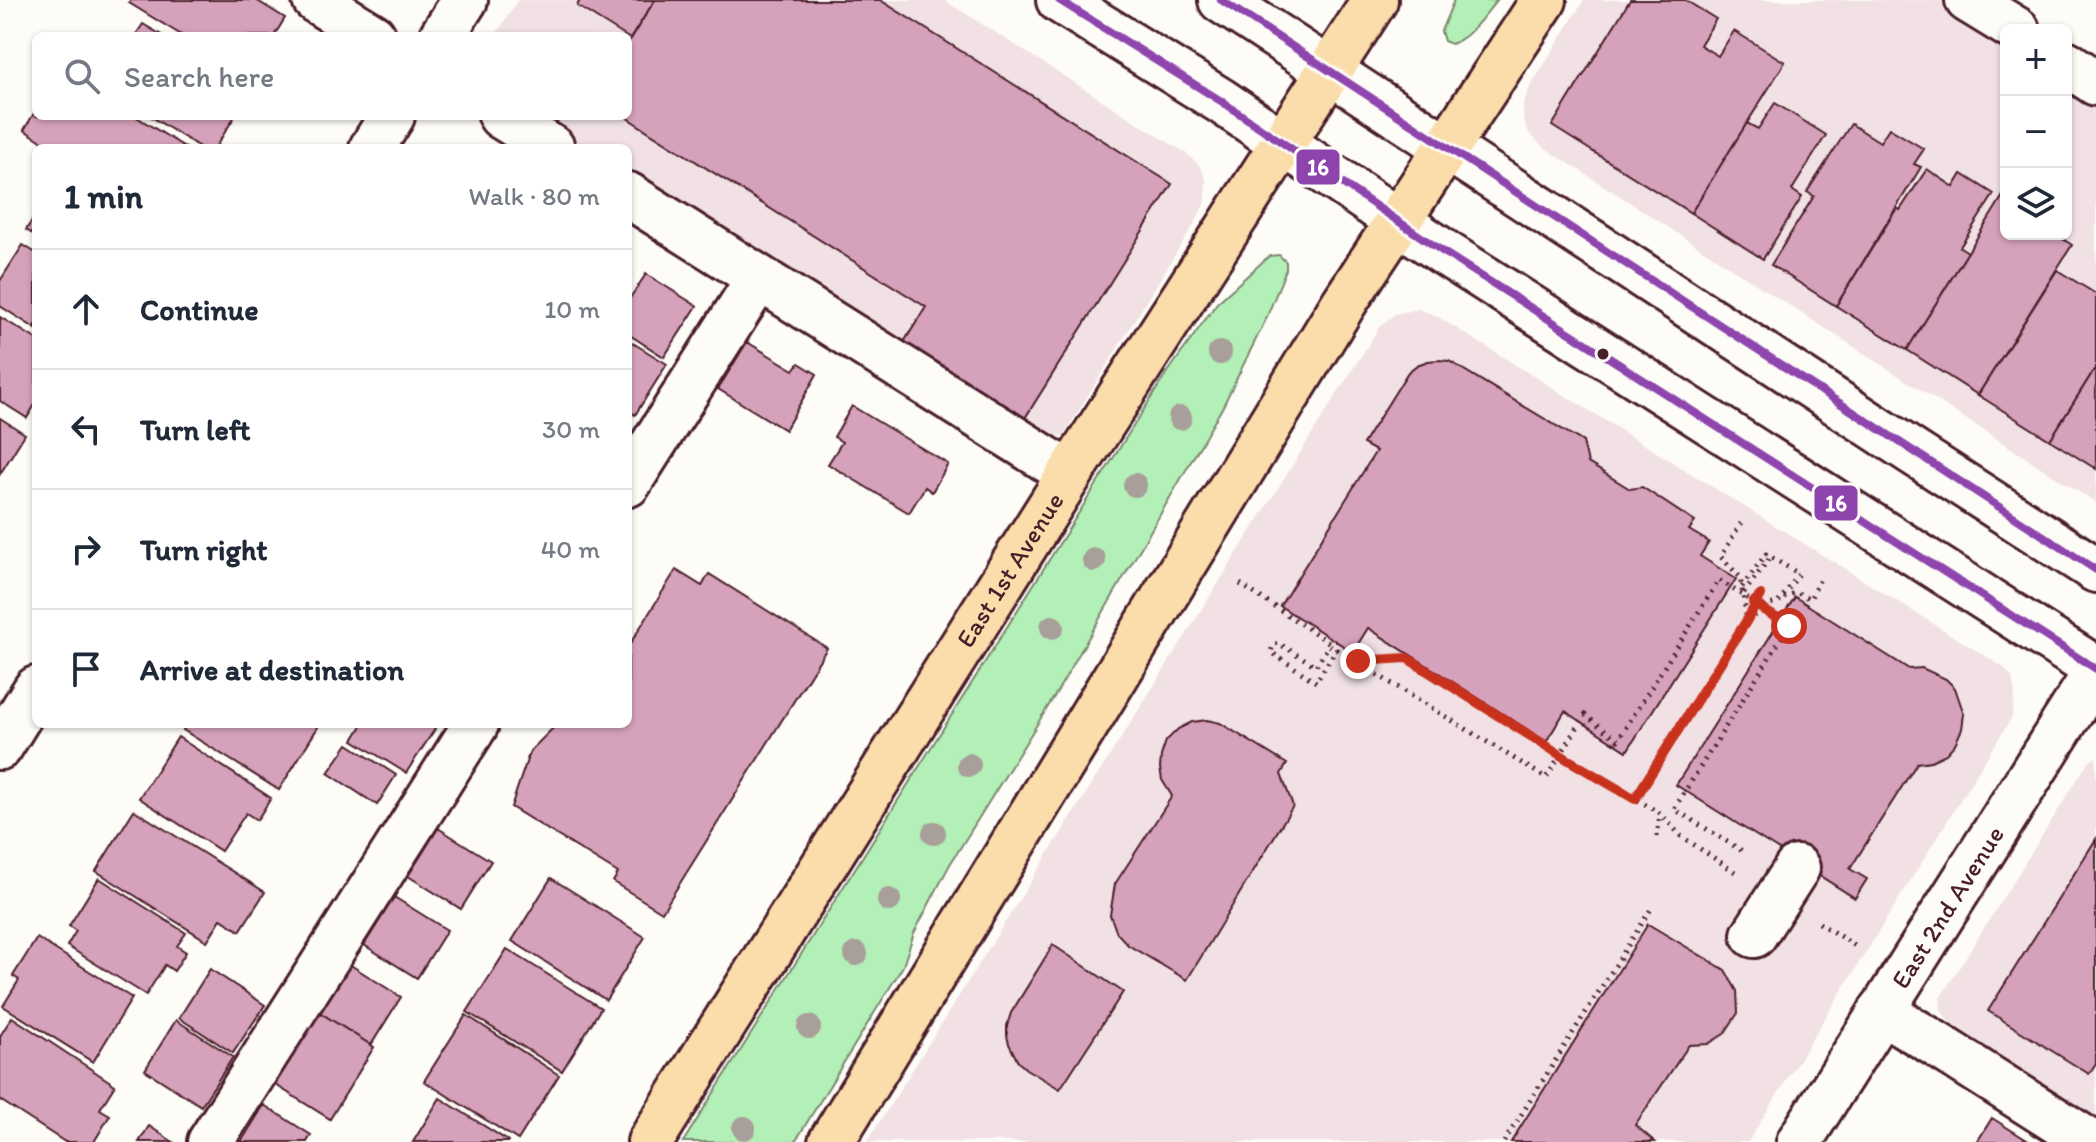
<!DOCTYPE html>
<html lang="en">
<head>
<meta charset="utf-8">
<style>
  body { margin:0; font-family:Itim,sans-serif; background:#f2f2f3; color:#1f2937 }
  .controls { position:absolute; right:24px; top:24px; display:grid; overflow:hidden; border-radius:12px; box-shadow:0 2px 6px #0004 }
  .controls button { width:72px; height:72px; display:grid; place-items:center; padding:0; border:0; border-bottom:2px solid #e0e1e3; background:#fff; color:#1f2937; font:40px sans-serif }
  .stop { position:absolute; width:24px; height:24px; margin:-18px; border:6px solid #c8321e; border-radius:50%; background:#fff }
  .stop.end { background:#c8321e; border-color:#fff; box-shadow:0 2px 8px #0008 }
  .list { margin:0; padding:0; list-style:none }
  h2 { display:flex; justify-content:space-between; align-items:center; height:104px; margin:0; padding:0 32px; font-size:34px }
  h2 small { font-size:26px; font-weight:400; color:#747a83 }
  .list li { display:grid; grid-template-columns:52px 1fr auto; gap:24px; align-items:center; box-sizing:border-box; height:120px; padding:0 32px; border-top:2px solid #e0e1e3 }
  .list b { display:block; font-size:30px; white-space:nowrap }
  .list em { font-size:26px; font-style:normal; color:#747a83 }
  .icon { flex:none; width:44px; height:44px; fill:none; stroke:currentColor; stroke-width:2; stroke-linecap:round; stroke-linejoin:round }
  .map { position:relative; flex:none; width:2096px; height:1142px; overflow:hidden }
  .search { position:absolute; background:#fff; box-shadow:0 2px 6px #0004; left:32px; top:32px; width:600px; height:88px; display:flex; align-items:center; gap:20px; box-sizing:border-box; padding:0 28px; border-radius:12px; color:#747a83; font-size:30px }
  .panel { position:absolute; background:#fff; box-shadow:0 2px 6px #0004; left:32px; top:144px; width:600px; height:584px; border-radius:12px }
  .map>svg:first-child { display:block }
  .built { fill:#f1e1e5 }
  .green { fill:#b2f0b7; stroke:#7e8871; stroke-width:2 }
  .building { fill:#d6a2bb; stroke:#4a1f2b; stroke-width:2 }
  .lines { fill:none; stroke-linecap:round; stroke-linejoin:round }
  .minor-casing { stroke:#4a1f2b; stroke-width:50 }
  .major-casing { stroke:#4a1f2b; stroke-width:50 }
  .path { stroke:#4a1f2b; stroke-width:5; stroke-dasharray:2 6; stroke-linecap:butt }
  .minor { stroke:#fdfcf7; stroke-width:44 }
  .major { stroke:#fbddab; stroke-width:44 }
  .bus-1-casing { stroke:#fdfcf7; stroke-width:14 }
  .bus-1 { stroke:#8e44ad; stroke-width:8 }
  .tree { fill:#a99f9a }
  .route { stroke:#c8321e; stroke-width:10 }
  .bus-dot { fill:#4a1f2b; stroke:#fdfcf7; stroke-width:3 }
  .labels { text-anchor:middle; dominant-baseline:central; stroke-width:7; stroke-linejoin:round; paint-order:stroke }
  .street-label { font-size:26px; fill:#4a1f2b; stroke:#fdfcf7 }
  .line-badge { stroke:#fdfcf7; stroke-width:3 }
  .badge-label { font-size:22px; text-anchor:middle; font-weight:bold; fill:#fff }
</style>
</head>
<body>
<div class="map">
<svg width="2096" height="1142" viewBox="0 0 2096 1142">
  <rect width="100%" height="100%" fill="#fdfcf7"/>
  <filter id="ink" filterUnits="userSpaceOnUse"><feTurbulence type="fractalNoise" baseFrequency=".0125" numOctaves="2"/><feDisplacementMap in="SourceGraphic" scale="16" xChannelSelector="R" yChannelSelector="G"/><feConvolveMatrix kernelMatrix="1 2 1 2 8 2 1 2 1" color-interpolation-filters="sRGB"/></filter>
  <g filter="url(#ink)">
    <!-- built -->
    <g class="built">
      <polygon points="518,0 944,0 1187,154 1200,166 1206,179 1206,200 1196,221 1063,436 1018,433 628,180 628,148 579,148 530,116 628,116 628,36 495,36"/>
      <polygon points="1584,0 1968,0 2006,30 2006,234 2066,234 2066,63 2096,83 2096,503 1542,146 1529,133 1523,120 1523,105 1529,89"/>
      <polygon points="1418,309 1435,315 2003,667 2012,677 2015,694 2012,717 1748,1142 867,1142 1380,326 1395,314"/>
      <polygon points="2096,757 2096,1142 1955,1031 1941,1010 1940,998 2089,761"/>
    </g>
    <!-- green -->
    <g class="green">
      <path d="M1454,0h43c-12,14 -27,38 -46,44l-7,-3 -3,-10z"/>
      <polygon points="1279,255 1286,262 1286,269 1266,319 1222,408 1054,697 949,866 914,933 903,966 795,1142 683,1142 1163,379 1217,303 1269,256"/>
    </g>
    <!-- building -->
    <g class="building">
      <polygon points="131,0 256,0 285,18 274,36 183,36 129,3"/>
      <polygon points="580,0 655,0 630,39 577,6"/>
      <polygon points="655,0 880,0 1172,184 1025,418 904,342 926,307 624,116 628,116 628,43"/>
      <polygon points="1630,0 1685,0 1716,19 1700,45 1718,56 1734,31 1785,62 1691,213 1552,126"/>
      <polygon points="143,24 163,36 135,36"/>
      <polygon points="1775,103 1826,135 1792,190 1802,197 1763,259 1691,213 1747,123 1758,129"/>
      <polygon points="36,110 36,116 135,116 186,148 53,148 24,130"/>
      <polygon points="150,116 235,116 215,148 201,148"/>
      <polygon points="1851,124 1880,142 1889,128 1924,149 1914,164 1921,167 1836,306 1771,265 1814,196 1807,192"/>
      <polygon points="1927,169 1954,187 1962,174 1994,194 1960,247 1968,252 1907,350 1836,306 1897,208 1900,210"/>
      <polygon points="2006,191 2006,234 2055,234 2072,245 1978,395 1907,350"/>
      <polygon points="36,214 36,236 26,230"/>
      <polygon points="23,245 36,253 36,329 0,306 0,281"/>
      <polygon points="2057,270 2096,294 2096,367 2050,440 1978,395"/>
      <polygon points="646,274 697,306 664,357 628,334 628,301"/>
      <polygon points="0,317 36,339 36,403 27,418 0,401"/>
      <polygon points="628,340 667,364 635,415 628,410"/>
      <polygon points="747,342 794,370 799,363 817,374 785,430 718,389"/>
      <polygon points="1439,360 1449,361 1583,442 1588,463 1630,489 1642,487 1695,522 1689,530 1709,542 1700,556 1736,579 1627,751 1565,711 1546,742 1368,628 1353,652 1280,606 1376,451 1363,444 1408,372 1417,365 1428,361"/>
      <polygon points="2096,367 2096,469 2050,440"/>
      <polygon points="852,406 948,464 932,492 925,487 909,513 828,464 842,442 834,437"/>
      <polygon points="0,418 25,434 0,474"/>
      <polygon points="676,570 702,586 709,574 827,648 662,912 613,882 618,873 511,807 530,751 557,724 628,724 628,647"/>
      <polygon points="1795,597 1909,669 1922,668 1946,679 1955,688 1964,714 1962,729 1955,744 1946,754 1931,761 1917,763 1850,869 1867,879 1855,898 1676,785"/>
      <polygon points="1207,720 1220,723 1287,764 1281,774 1293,806 1187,980 1128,945 1117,933 1110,915 1115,884 1172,796 1162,780 1160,768 1161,756 1166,741 1178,729 1192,722"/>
      <polygon points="187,724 313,724 318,727 279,790 183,730"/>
      <polygon points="363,724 428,724 435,729 406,773 353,740"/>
      <polygon points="178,737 271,798 257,820 246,813 221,851 139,798"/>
      <polygon points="348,744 396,775 377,805 328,773"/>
      <polygon points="134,810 265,892 240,931 221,919 207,941 96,871"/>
      <polygon points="438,828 491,861 461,909 408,876"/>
      <polygon points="2096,839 2096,1063 2089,1074 1988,1011"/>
      <polygon points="99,878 186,933 177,946 186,952 174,971 165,965 146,995 67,946 76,931 69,926"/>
      <polygon points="551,878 645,937 606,1000 512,941"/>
      <polygon points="394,897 447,930 417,978 364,945"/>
      <polygon points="1648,924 1725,970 1737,991 1738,1013 1724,1034 1708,1044 1689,1045 1635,1125 1655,1142 1511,1142"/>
      <polygon points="37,938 132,998 93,1062 3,1006 19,980 13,976"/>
      <polygon points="1053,945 1123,992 1060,1089 1026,1069 1018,1062 1009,1044 1007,1036 1007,1026 1011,1013"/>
      <polygon points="507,949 601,1008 562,1071 467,1012"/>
      <polygon points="349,964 401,997 371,1045 319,1012"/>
      <polygon points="210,969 265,1005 233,1053 179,1018"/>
      <polygon points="319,1012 374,1047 330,1119 274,1084"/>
      <polygon points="466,1015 559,1075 518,1140 424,1081"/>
      <polygon points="12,1017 115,1085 100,1109 110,1115 94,1142 65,1142 0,1100 0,1036"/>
      <polygon points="176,1020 233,1057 201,1106 145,1070"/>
      <polygon points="440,1098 508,1141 507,1142 413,1142"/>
      <polygon points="264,1105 311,1135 307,1142 241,1142"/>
      <polygon points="1992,1118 2030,1142 1977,1142"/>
      <polygon points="149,1126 173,1142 139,1142"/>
    </g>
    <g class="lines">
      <defs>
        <g id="minor">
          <polyline points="315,0 373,36"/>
          <polyline points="1059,0 1221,101 1445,253 2096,669"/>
          <polyline points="1221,0 1914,453 2096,570"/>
          <polyline points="1968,0 2017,30"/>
          <polyline points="442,36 465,0"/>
          <polyline points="2066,63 2096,83"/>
          <polyline points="501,116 552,148"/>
          <polyline points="372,148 392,116"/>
          <polyline points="628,195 1070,474"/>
          <polyline points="628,484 759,278"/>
          <polyline points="0,747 36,689"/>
          <polyline points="1754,935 1797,868"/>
          <polyline points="1881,1011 1931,1041 2090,1142"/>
          <polyline points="210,1142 476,724"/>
          <path id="s1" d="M1799,1142l297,-470"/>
        </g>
        <g id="major">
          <path id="s2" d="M650,1142l420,-668 305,-474"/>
          <polyline points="831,1142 1344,303 1544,0"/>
        </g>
      </defs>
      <!-- minor casing -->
      <use href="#minor" class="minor-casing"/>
      <!-- major casing -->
      <use href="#major" class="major-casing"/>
      <!-- path -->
      <g class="path">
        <polyline points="1240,584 1333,645"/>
        <polyline points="1742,587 1766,554 1799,574 1778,603 1751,609"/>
        <polyline points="1744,593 1769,559 1772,561"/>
        <polyline points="1784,598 1796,592 1810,599 1822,575"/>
        <polyline points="1748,619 1761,595"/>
        <polyline points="1747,620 1765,609"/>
        <polyline points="1337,648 1316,682 1271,652 1273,645 1278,643 1316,666 1329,645 1546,778 1585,715 1618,740 1719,580 1789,626 1674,809 1744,852"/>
        <polyline points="1358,661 1407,658 1567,759 1660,813 1681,836 1735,872"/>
        <polyline points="1635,799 1747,620 1740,577 1721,557 1741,523"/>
        <polyline points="1657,837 1660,814"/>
        <polyline points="1819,923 1857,947"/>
        <polyline points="1504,1142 1651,909"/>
      </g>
      <!-- minor -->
      <use href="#minor" class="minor"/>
      <!-- major -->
      <use href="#major" class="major"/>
      <defs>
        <g id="bus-1">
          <polyline points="1059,0 1221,101 1445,253 2096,669"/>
          <polyline points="1221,0 2096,570"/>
        </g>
      </defs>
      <!-- bus-1 casing -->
      <use href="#bus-1" class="bus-1-casing"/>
      <!-- bus-1 -->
      <use href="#bus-1" class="bus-1"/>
    </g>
    <!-- trees -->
    <g class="tree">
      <circle cx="1220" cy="353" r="12"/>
      <circle cx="1180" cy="418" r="12"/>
      <circle cx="1135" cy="485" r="12"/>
      <circle cx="1094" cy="560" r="12"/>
      <circle cx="1052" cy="627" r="12"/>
      <circle cx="969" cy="765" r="12"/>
      <circle cx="934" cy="833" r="12"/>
      <circle cx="889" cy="900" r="12"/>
      <circle cx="856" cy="954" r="12"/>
      <circle cx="809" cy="1027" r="12"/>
      <circle cx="744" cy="1128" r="12"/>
    </g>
  </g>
  <g class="lines" filter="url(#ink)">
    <!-- route -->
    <polyline class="route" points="1358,661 1407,658 1567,759 1635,799 1747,620 1761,595 1753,603 1789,626"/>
  </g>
  <!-- markers -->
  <circle class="bus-dot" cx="1603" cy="354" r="7"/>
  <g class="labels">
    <!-- street labels -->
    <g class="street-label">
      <text stroke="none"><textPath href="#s2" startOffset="676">East 1st Avenue</textPath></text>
      <text stroke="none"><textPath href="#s1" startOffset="278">East 2nd Avenue</textPath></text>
    </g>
  </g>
  <g class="line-badge">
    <rect x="1295" y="148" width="46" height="38" rx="8" fill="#8e44ad"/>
    <rect x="1813" y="484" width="46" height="38" rx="8" fill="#8e44ad"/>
  </g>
  <g class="badge-label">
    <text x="1318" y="175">16</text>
    <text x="1836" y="511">16</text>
  </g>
</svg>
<div class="controls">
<button>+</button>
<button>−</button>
<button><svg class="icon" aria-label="layers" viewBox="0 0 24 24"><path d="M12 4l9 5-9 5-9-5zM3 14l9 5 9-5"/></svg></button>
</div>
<div class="stop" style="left:1789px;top:626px"></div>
<div class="stop end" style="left:1358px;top:661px"></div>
<div class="search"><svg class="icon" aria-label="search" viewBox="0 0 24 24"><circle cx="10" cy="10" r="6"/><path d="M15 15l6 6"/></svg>Search here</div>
<section class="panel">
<h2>1 min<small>Walk · 80 m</small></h2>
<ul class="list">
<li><svg class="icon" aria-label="ahead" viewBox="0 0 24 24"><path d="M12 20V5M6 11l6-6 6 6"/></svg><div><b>Continue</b></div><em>10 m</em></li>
<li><svg class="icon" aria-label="left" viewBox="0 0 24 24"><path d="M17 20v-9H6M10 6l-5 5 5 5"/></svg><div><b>Turn left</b></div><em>30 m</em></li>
<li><svg class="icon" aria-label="right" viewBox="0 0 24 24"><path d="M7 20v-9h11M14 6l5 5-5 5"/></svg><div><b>Turn right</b></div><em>40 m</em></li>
<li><svg class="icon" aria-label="arrive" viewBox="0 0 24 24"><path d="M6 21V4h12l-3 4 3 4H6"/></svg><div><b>Arrive at destination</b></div></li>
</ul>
</section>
</div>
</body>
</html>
